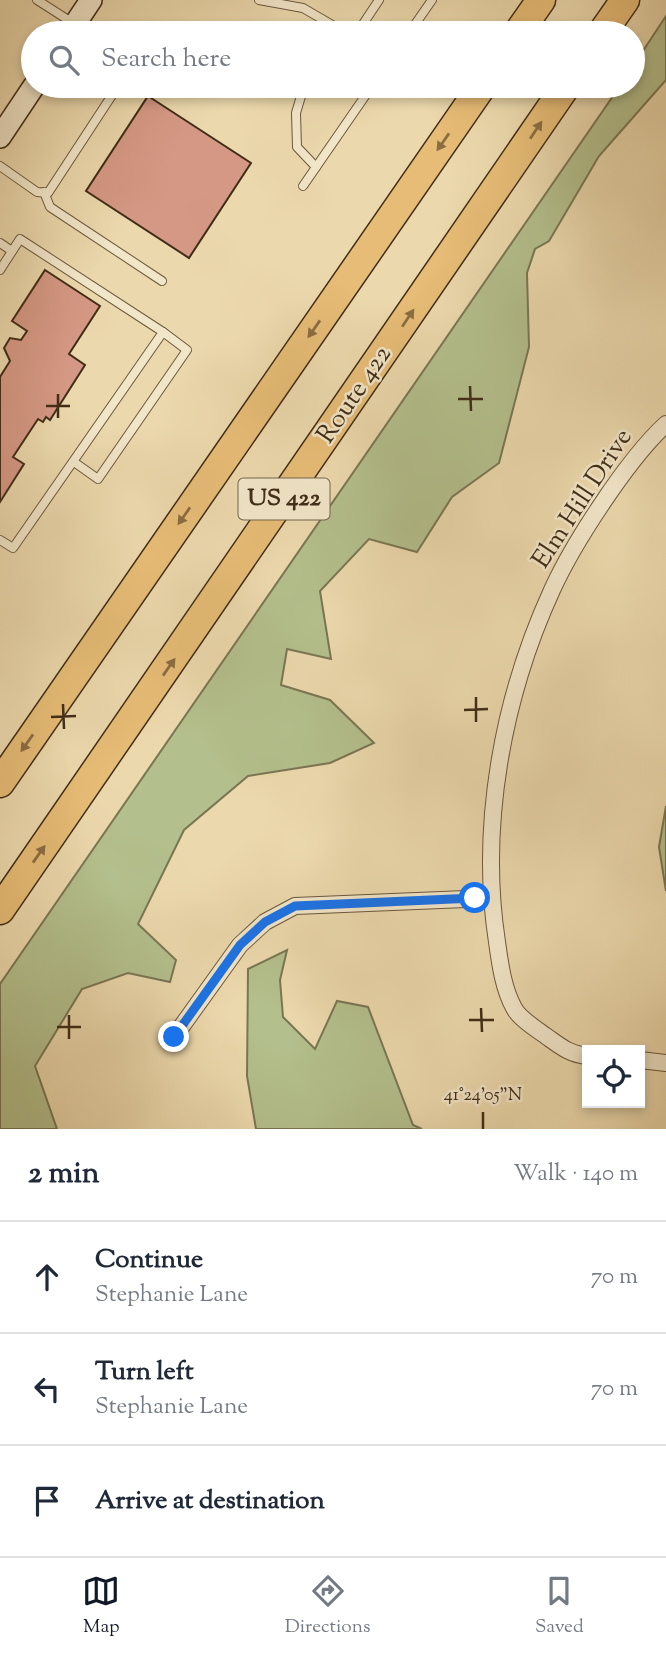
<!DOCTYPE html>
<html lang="en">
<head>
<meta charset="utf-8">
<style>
  body { margin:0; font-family:"Sorts Mill Goudy",serif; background:#f2f2f3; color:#1f2937 }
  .controls { position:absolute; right:21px; bottom:21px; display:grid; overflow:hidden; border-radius:0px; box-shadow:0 4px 10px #0003 }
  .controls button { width:63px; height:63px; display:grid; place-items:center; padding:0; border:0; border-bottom:2px solid #e0e1e3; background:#fff; color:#1f2937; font:35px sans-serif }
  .stop { position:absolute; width:21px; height:21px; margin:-16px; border:5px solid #1a73e8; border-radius:50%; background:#fff }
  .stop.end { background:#1a73e8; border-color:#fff; box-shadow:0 2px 7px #0008 }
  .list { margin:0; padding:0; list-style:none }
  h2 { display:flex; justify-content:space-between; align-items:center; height:91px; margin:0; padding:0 28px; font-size:30px }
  h2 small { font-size:23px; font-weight:400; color:#747a83 }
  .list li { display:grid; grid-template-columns:46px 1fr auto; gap:21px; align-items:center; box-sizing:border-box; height:112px; padding:0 28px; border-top:2px solid #e0e1e3 }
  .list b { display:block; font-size:26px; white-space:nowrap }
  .list p { margin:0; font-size:23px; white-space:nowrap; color:#747a83 }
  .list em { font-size:23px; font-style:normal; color:#747a83 }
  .icon { flex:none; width:38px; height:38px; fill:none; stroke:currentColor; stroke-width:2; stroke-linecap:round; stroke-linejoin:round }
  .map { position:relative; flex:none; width:666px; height:1129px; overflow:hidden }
  .search { position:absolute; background:#fff; box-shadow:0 4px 10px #0003; left:21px; right:21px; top:21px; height:77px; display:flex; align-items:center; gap:18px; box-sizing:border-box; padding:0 24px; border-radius:38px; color:#747a83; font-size:26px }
  .sheet { height:427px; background:#fff }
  nav { display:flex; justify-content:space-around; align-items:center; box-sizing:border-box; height:98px; border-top:2px solid #e0e1e3; background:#fff; font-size:19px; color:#747a83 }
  nav a { display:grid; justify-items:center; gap:4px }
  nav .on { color:#111827 }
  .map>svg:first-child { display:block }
  .green { fill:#b3bf8c; stroke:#7a7652; stroke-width:2 }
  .building { fill:#d59884; stroke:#402d17; stroke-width:2 }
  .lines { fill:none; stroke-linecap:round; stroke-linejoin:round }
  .lane-casing { stroke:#6b583c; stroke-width:10 }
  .street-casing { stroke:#6b583c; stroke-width:18 }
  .secondary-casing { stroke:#402d17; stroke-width:24 }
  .highway-casing { stroke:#402d17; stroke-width:31 }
  .lane { stroke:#f2e6c9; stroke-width:8 }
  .street { stroke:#f2e6c9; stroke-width:16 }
  .secondary { stroke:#f2e6c9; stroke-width:21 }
  .highway { stroke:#e6bc76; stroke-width:28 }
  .oneway { fill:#8b6d42 }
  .route { stroke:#1a73e8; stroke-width:9 }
  .ticks { fill:none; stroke:#402d17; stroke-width:2.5 }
  .labels { text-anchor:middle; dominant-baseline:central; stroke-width:5; stroke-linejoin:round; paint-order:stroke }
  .shield { fill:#f2e6c9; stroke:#75644c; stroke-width:2 }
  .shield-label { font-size:24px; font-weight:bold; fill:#402d17 }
  .street-label { font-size:26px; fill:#402d17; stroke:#f2e6c9 }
  .ticks-label { font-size:18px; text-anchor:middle; fill:#402d17; stroke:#f2e6c9; stroke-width:5; stroke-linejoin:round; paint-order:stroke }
</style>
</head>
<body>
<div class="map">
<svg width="666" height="1129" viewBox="0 0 666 1129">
  <rect width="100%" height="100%" fill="#ebd8ac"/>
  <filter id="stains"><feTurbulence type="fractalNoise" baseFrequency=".00286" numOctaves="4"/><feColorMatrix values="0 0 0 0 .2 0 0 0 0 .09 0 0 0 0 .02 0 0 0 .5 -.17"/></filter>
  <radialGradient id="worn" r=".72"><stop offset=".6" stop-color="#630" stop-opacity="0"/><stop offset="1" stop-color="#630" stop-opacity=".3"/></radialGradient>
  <!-- green -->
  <g class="green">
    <polygon points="666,16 666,80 599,156 549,241 535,249 527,273 529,347 499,463 452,497 417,552 369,539 320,591 331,659 287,649 281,685 330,700 374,743 330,763 248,776 184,830 138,924 176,960 170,982 128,973 82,989 35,1066 57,1129 0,1129 0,984 620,86 633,86 633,66"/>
    <polygon points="666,806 666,891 659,847"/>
    <polygon points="287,950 280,980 283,1017 315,1049 337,1001 368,1007 413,1125 422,1129 256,1129 247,1076 248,969"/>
  </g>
  <!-- building -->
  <g class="building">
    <polygon points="148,96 251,163 189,258 86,191"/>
    <polygon points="45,270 100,306 69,354 85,365 50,420 46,417 43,422 38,419 13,457 24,464 0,502 0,377 10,361 4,348 10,338 21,340 27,331 12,321"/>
  </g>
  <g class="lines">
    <defs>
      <g id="lane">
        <polyline points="37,0 73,23"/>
        <polyline points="259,0 303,8 346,33"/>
        <polyline points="357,33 379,0"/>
        <polyline points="409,33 432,0"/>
        <polyline points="304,86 296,113 297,147 316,167"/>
        <polyline points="0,166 37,192 48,193 118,86"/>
        <polyline points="303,186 372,86"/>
        <polyline points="44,192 50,207 162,281"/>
        <polyline points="0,243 12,251"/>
        <polyline points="0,270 20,239 163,332 13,548 0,540"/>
        <polyline points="74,462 98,479 187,350 163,332"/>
      </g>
      <g id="street">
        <polyline points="174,1037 240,945 265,922 295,906 490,898"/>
        <path d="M587,1056c-18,-2 -27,-10 -41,-20 -10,-7 -27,-18 -32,-28 -11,-20 -14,-45 -17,-66 -18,-117 6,-245 55,-352 22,-48 76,-131 114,-166"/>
        <polyline points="640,1060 666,1063"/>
      </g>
      <g id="secondary">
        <polyline points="69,33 91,0"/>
        <polyline points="0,137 34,86"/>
      </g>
      <g id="highway">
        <polyline points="518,33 541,0"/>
        <polyline points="602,33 625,0"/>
        <polyline points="0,783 482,86"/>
        <polyline points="0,910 566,86"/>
      </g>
    </defs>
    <!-- lane casing -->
    <use href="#lane" class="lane-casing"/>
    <!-- street casing -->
    <use href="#street" class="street-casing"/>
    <!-- secondary casing -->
    <use href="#secondary" class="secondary-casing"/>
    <!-- highway casing -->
    <use href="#highway" class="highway-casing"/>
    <!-- lane -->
    <use href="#lane" class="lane"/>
    <!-- street -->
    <use href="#street" class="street"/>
    <!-- secondary -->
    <use href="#secondary" class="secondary"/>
    <!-- highway -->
    <use href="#highway" class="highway"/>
  </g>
  <!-- one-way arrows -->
  <defs><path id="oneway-solid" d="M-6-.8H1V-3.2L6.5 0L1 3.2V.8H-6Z" transform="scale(1.75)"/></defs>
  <g class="oneway">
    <use href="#oneway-solid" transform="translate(536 130) rotate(-56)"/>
    <use href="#oneway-solid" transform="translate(443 142) rotate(125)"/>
    <use href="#oneway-solid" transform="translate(408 318) rotate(-56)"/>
    <use href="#oneway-solid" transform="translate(314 329) rotate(125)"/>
    <use href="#oneway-solid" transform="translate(184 516) rotate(125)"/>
    <use href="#oneway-solid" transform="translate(169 667) rotate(-55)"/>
    <use href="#oneway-solid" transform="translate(27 743) rotate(125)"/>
    <use href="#oneway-solid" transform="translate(39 854) rotate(-55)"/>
  </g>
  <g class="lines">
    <!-- route -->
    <polyline class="route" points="174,1037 240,945 265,922 295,906 475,898"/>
  </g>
  <!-- ticks -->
  <path class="ticks" d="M470,386l1,25M58,394v24M458,399h25M46,406h24M476,697v25M63,704l1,25M464,710l24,-1M51,717l25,-1M481,1008l1,24M69,1015v24M469,1020h25M57,1027h24M483,1112v17"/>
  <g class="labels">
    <!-- shield labels -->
    <rect class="shield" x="238.5" y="478.5" width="91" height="41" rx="5"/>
    <g class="shield-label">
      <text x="284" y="499">US 422</text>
    </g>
    <!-- street labels -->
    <g class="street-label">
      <text transform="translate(355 395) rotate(-56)">Route 422</text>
      <text transform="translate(583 499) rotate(-57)">Elm Hill Drive</text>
    </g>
  </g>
  <g class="ticks-label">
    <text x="483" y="1100">41°24'05"N</text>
  </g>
  <rect width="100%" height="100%" filter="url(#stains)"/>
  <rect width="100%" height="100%" fill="url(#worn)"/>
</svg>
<div class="controls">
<button><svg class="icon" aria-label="locate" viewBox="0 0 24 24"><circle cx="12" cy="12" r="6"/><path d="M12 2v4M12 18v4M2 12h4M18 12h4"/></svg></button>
</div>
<div class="stop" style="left:475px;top:898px"></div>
<div class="stop end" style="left:174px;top:1037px"></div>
<div class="search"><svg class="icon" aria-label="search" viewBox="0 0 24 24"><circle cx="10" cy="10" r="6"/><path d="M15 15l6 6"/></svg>Search here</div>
</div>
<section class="sheet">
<h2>2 min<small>Walk · 140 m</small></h2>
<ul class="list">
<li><svg class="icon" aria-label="ahead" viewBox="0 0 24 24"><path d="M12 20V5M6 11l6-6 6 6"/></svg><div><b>Continue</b><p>Stephanie Lane</p></div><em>70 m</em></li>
<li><svg class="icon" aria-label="left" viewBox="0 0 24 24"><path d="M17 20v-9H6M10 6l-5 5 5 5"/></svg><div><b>Turn left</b><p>Stephanie Lane</p></div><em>70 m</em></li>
<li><svg class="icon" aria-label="arrive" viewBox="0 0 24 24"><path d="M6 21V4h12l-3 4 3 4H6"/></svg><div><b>Arrive at destination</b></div></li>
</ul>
</section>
<nav>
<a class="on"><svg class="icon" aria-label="map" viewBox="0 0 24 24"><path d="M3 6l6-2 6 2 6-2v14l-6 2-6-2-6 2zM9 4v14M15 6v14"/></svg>Map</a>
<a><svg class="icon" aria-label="directions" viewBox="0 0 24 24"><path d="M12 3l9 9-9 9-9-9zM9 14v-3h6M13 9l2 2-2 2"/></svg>Directions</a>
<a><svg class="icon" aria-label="saved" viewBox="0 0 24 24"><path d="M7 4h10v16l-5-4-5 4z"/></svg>Saved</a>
</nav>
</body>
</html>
